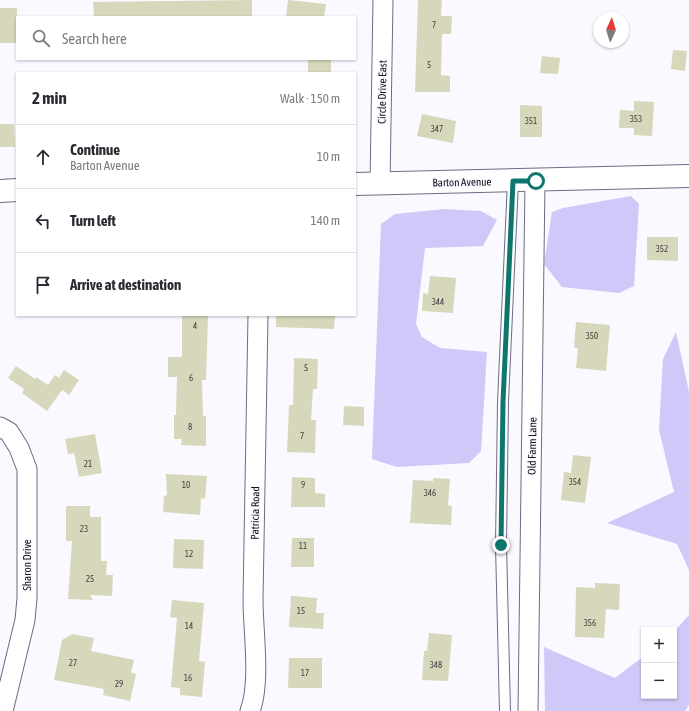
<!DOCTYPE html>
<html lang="en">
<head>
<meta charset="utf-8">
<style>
  body { margin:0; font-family:"Asap Condensed",sans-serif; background:#f7f7f7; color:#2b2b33 }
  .controls { position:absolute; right:12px; bottom:12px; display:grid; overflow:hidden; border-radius:0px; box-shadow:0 1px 3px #0004 }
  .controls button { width:36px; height:36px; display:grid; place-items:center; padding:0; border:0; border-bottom:1px solid #e1e1e2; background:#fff; color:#2b2b33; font:20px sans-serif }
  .compass { position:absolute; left:593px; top:12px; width:36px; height:36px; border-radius:50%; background:#fff; box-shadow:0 1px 3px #0004; rotate:4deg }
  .stop { position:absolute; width:12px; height:12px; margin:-9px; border:3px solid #0f766e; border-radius:50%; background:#fff }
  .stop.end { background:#0f766e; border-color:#fff; box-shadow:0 1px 4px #0008 }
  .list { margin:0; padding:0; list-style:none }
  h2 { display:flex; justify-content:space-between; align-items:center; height:52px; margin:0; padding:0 16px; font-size:17px }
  h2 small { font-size:13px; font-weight:400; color:#7c7c81 }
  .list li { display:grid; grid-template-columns:26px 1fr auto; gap:12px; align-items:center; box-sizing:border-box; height:64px; padding:0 16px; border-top:1px solid #e1e1e2 }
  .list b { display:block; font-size:15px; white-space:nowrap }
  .list p { margin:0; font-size:13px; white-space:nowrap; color:#7c7c81 }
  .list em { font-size:13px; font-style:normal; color:#7c7c81 }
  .icon { flex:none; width:22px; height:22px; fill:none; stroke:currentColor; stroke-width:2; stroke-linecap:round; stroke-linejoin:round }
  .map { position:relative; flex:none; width:689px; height:711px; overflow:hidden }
  .search { position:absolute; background:#fff; box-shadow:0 1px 3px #0004; left:16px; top:16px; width:340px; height:44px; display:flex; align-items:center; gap:10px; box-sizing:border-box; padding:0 14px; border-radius:0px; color:#7c7c81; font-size:15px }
  .panel { position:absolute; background:#fff; box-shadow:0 1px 3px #0004; left:16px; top:72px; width:340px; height:244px; border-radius:0px }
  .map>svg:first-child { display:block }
  .green { fill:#cec9f8 }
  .building { fill:#d7d7bc }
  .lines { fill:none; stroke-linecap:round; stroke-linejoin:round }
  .lane-casing { stroke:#6d6b83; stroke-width:12 }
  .street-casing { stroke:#6d6b83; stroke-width:21 }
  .secondary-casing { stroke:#6d6b83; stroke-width:24 }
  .lane { stroke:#fff; stroke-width:10 }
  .street { stroke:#fff; stroke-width:19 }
  .secondary { stroke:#fff; stroke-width:22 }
  .route { stroke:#0f766e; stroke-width:5 }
  .labels { text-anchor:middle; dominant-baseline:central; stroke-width:3; stroke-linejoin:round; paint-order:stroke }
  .number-label { font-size:9px; fill:#444343 }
  .street-label { font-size:11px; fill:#13121b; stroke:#faf9ff }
</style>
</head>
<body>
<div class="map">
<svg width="689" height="711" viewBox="0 0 689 711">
  <rect width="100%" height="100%" fill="#faf9ff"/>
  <!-- green -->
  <g class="green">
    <polygon points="631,196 639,204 634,286 619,293 562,287 544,264 552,212 563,208"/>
    <polygon points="445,209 481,211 497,220 483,246 425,248 416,324 422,337 440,348 487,352 481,451 469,463 397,467 372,459 381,224 395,214"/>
    <polygon points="676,332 689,392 689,570 677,544 607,523 674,492 659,430 663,359"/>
    <polygon points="689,615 689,705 685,711 545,711 544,647 615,678 644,656 644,696 674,696 674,632"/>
  </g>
  <!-- building -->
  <g class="building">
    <polygon points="252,0 252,17 94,17 93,2"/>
    <polygon points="288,0 326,4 324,17 286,17"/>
    <polygon points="418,0 442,0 441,16 452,16 451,34 442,34 441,75 450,76 450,92 415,92"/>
    <rect x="0" y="8" width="17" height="35"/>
    <polygon points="673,50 687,51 685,71 671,69"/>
    <polygon points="542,56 560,58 558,74 540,73"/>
    <rect x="308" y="59" width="23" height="14"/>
    <polygon points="634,101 654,102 652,136 634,135 634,128 619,128 620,110 634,111"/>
    <polygon points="520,105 542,106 542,137 520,137"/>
    <polygon points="422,114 456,121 453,143 417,136"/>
    <polygon points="0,124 14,124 15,147 0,147"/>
    <polygon points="647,237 678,237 678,261 647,260"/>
    <polygon points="430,276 456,278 453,313 422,311 423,293 428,294"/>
    <polygon points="182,315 208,315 206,380 202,380 203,416 206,416 206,446 181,445 182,439 174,439 174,415 176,415 177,377 168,377 168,357 182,357"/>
    <polygon points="276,315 335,315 334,329 276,327"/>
    <polygon points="576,322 610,325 606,371 576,368 578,349 574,347"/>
    <polygon points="294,358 318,359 317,389 313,389 311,420 316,420 315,453 287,452 289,405 293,405"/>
    <polygon points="16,366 35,379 36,377 48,385 55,375 59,378 64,370 79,380 69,395 62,390 47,411 22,393 24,389 8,378"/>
    <polygon points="344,406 364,407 364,426 343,425"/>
    <polygon points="95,434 102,473 79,477 74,453 68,454 65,439"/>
    <polygon points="573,455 591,457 585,503 561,500 564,472 571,473"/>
    <polygon points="166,474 207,476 205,499 201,498 200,515 163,512 164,496 167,495"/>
    <polygon points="292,477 315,478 315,493 325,494 325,507 291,507"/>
    <polygon points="433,478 450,479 448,505 452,506 451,525 410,523 413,480 433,481"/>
    <polygon points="66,506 90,506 90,517 101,517 101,561 107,561 106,575 113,575 112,596 90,595 93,600 68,599 72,541 66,541"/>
    <polygon points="292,538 314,538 314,567 291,567"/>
    <polygon points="174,539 204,540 203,569 173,568"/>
    <polygon points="595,583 620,584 619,610 606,609 604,638 575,637 576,587 595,588"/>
    <polygon points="291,596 317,598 316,613 324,613 323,629 289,627"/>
    <polygon points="172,600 204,603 199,661 205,662 202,697 180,695 180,688 171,687 177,618 170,617"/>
    <polygon points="429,633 452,635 448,681 422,680 424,651 427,651"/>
    <polygon points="72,634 94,638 91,651 134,660 131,673 136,674 130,701 103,695 104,689 54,680 62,640"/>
    <polygon points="289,658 322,658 322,688 288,688"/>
  </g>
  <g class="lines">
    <defs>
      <polyline id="lane" points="505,711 501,545 503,402 513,181"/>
      <g id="street">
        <polyline points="380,184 383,0"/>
        <polyline points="0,427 9,432 19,448 27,469 27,598 25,620 3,711"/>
        <path d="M250,711c11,-29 3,-80 3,-111 1,-95 4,-190 5,-285"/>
        <polyline points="528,711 535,181"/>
      </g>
      <g id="secondary">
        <polyline points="355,184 689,176"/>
        <polyline points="0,191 17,190"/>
      </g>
    </defs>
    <!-- lane casing -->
    <use href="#lane" class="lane-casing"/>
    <!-- street casing -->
    <use href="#street" class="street-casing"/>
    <!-- secondary casing -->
    <use href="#secondary" class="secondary-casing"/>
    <!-- lane -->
    <use href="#lane" class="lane"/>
    <!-- street -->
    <use href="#street" class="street"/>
    <!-- secondary -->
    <use href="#secondary" class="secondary"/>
  </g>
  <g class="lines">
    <!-- route -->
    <polyline class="route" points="501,545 503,402 513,181 536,181"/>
  </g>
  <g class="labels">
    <!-- number labels -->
    <g class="number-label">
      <text x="434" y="25">7</text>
      <text x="429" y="65">5</text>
      <text x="636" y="119">353</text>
      <text x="531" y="121">351</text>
      <text x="437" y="129">347</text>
      <text x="662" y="249">352</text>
      <text x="438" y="302">344</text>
      <text x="195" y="326">4</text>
      <text x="592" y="336">350</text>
      <text x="306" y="368">5</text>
      <text x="191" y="378">6</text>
      <text x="190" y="427">8</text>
      <text x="302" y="436">7</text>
      <text x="88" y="464">21</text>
      <text x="575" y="482">354</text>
      <text x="186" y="485">10</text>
      <text x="303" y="485">9</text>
      <text x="430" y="493">346</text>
      <text x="84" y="529">23</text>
      <text x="303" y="546">11</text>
      <text x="189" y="554">12</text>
      <text x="90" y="579">25</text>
      <text x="301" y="611">15</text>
      <text x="590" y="623">356</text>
      <text x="189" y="626">14</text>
      <text x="73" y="663">27</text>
      <text x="436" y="665">348</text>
      <text x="305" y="673">17</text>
      <text x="188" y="678">16</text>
      <text x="119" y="684">29</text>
    </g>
    <!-- street labels -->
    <g class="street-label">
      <text transform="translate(382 92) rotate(-89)">Circle Drive East</text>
      <text transform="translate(462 182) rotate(-1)">Barton Avenue</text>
      <text transform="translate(532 446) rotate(-89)">Old Farm Lane</text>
      <text transform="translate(255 513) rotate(-89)">Patricia Road</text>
      <text transform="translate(27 565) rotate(-90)">Sharon Drive</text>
    </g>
  </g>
</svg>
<div class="controls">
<button>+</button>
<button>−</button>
</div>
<svg class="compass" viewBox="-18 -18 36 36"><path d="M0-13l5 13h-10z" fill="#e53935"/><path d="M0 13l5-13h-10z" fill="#7c7c81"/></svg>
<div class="stop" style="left:536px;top:181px"></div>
<div class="stop end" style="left:501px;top:545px"></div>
<div class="search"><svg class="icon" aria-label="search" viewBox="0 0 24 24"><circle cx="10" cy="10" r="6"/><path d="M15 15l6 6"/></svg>Search here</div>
<section class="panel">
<h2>2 min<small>Walk · 150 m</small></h2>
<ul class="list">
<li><svg class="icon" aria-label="ahead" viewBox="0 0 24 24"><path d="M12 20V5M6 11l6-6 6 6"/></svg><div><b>Continue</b><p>Barton Avenue</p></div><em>10 m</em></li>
<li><svg class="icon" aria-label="left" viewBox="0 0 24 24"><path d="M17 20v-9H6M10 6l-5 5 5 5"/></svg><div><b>Turn left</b></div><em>140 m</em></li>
<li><svg class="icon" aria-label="arrive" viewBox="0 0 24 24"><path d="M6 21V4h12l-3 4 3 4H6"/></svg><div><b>Arrive at destination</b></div></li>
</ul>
</section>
</div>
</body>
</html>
